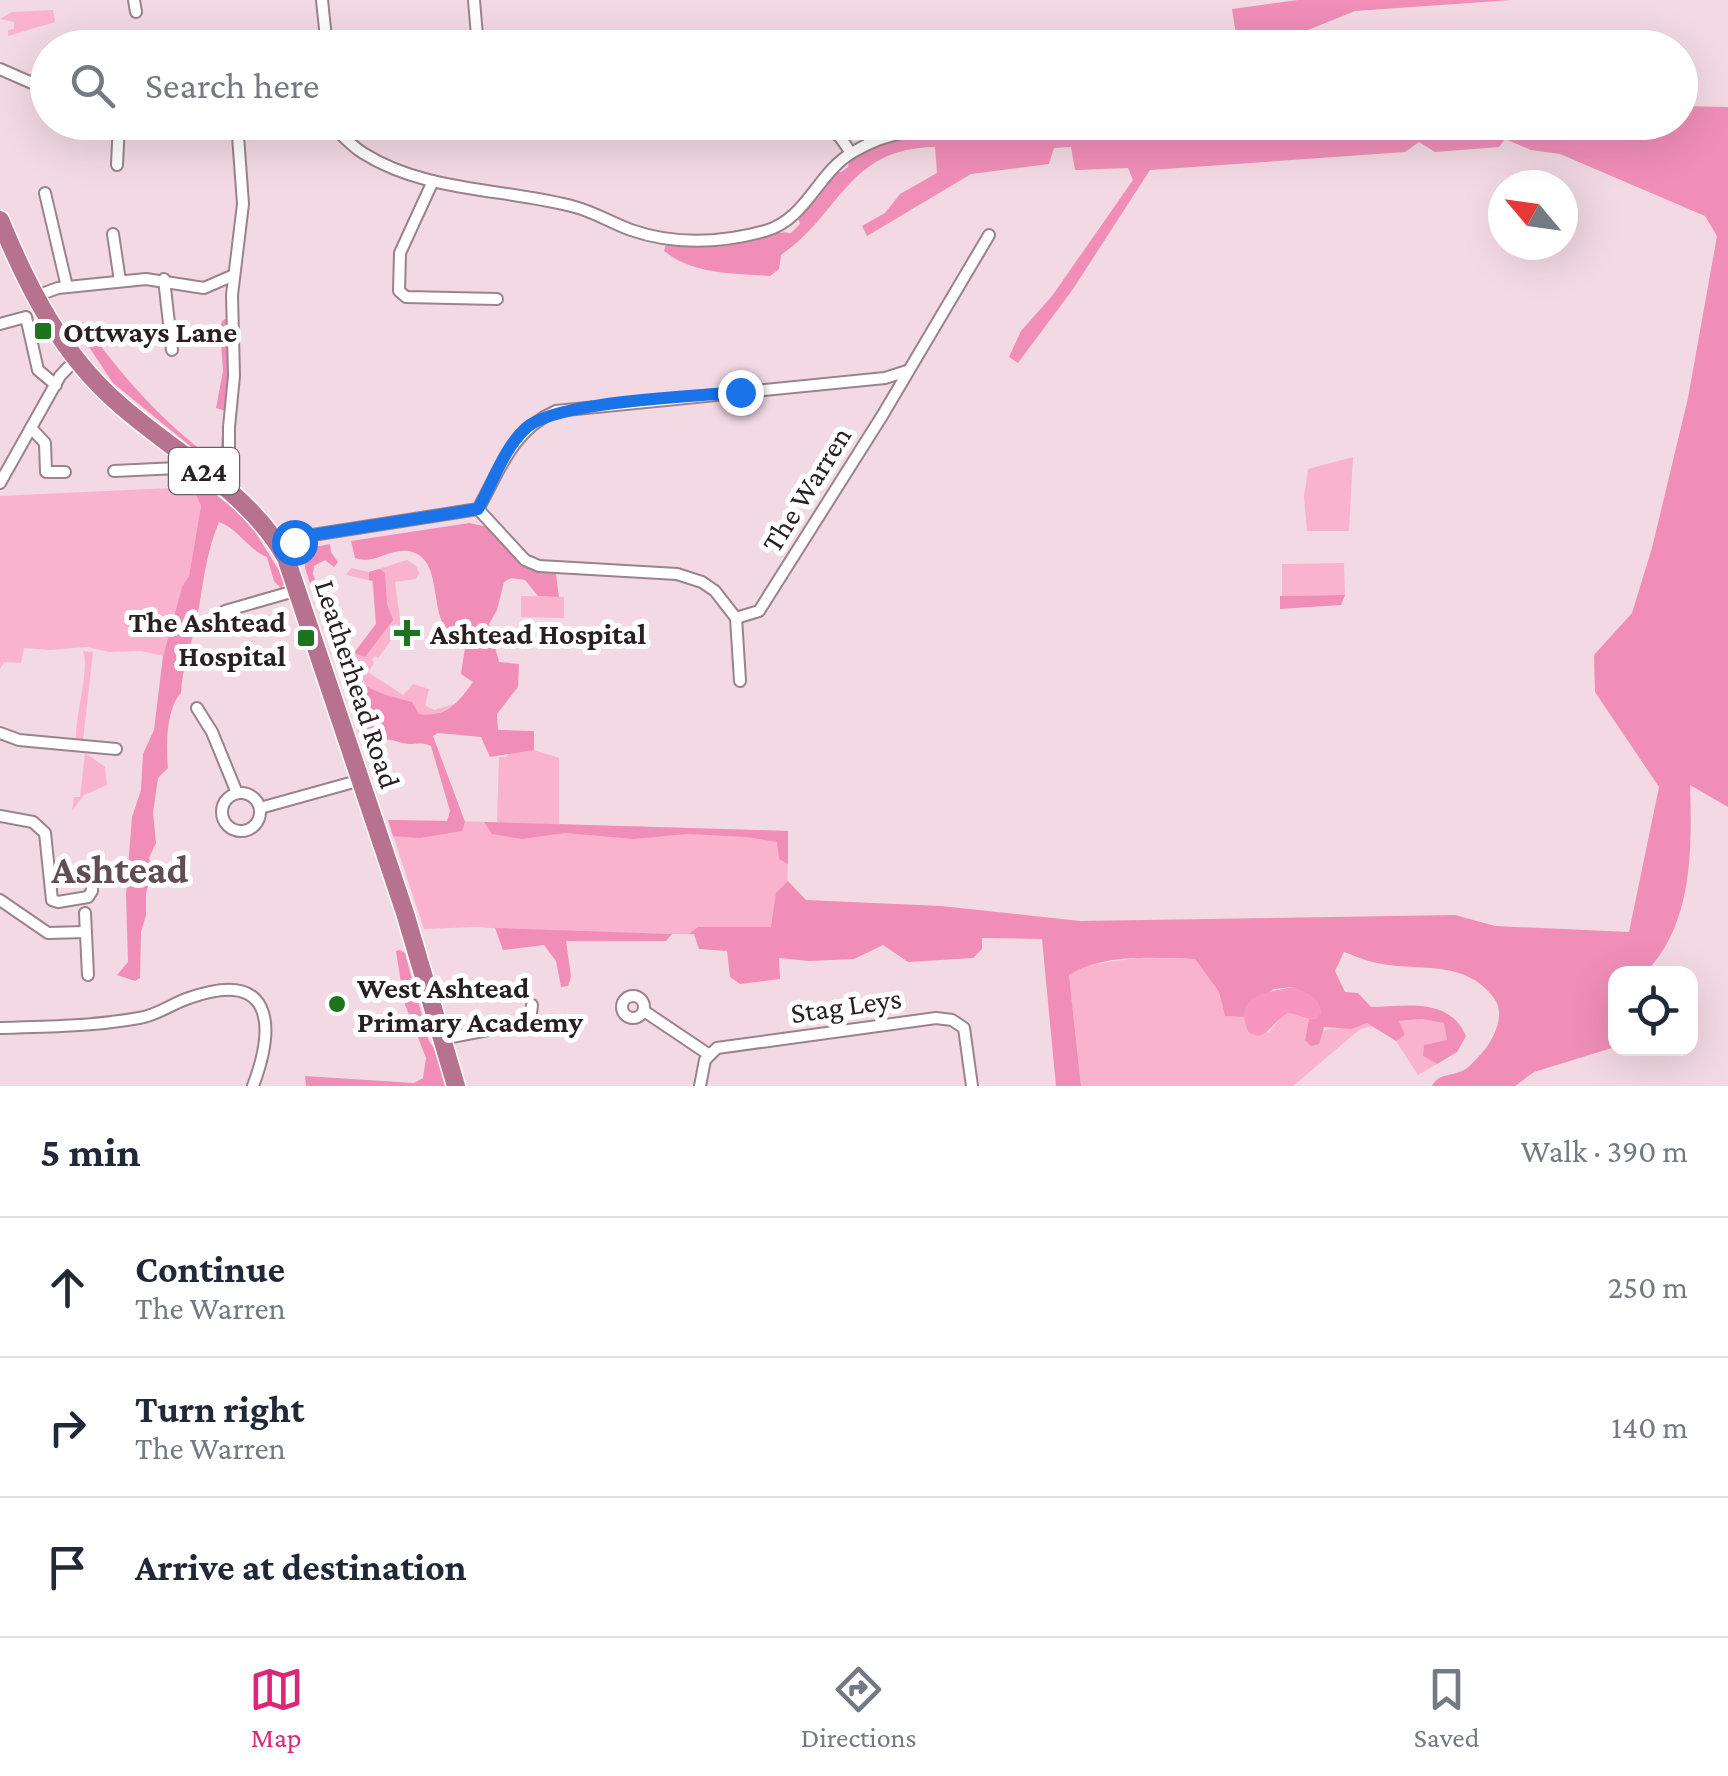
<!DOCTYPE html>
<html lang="en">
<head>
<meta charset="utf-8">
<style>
  body { margin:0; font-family:"Crimson Pro",serif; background:#f6f6f7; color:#1f2937 }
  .controls { position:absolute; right:30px; bottom:30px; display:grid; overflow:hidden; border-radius:20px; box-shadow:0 10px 40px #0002 }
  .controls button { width:90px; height:90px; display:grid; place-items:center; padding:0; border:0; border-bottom:2px solid #e0e1e3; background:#fff; color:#1f2937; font:50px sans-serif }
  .compass { position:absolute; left:1488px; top:170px; width:90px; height:90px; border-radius:50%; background:#fff; box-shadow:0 10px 40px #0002; rotate:299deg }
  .stop { position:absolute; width:30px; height:30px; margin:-22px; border:8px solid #1a73e8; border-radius:50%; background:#fff }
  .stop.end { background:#1a73e8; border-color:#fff; box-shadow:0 2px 10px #0008 }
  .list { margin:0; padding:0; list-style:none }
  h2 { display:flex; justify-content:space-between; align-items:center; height:130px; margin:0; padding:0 40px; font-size:42px }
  h2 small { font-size:32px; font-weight:400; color:#747a83 }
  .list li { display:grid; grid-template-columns:65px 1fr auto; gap:30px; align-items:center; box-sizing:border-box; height:140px; padding:0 40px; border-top:2px solid #e0e1e3 }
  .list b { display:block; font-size:38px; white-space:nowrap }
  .list p { margin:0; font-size:32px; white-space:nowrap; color:#747a83 }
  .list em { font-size:32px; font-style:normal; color:#747a83 }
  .icon { flex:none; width:55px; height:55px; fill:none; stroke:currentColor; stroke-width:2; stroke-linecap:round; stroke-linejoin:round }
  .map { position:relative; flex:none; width:1728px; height:1086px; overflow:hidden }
  .search { position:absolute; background:#fff; box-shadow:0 10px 40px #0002; left:30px; right:30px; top:30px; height:110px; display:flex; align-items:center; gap:25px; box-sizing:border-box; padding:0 35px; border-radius:55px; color:#747a83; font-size:38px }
  .sheet { height:550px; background:#fff }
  nav { display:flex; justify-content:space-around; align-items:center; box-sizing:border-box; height:140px; border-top:2px solid #e0e1e3; background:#fff; font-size:28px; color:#747a83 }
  nav a { display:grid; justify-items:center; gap:5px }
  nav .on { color:#db2777 }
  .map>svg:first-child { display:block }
  .green { fill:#f9b3cf }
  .forest { fill:#f08eb8 }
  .water { fill:#f996c0 }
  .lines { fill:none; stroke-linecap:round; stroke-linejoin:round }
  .street-casing { stroke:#9a838b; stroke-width:14 }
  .highway-casing { stroke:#fff; stroke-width:21 }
  .street { stroke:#fff; stroke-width:10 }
  .highway { stroke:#b7728f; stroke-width:18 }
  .route { stroke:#1a73e8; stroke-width:12 }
  .poi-dot { fill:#1d741f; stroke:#fff; stroke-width:4 }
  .labels { text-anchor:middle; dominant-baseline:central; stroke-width:10; stroke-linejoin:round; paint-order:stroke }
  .shield { fill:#fff; stroke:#696365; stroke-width:2.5 }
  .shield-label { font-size:28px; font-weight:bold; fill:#292023 }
  .poi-label { font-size:30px; font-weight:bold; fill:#292023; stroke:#fff; text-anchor:start }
  .street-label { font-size:30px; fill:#292023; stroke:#fff }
  .district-label { font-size:40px; font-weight:bold; fill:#624d55; stroke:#fff }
</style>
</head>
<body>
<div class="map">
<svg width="1728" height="1086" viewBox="0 0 1728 1086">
  <rect width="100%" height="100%" fill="#f3d9e3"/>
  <!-- green -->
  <g class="green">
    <polygon points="53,10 55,22 8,36 8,30 14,29 14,22 0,19 12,12"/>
    <polygon points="1353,457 1349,531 1307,531 1304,497 1308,469"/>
    <polygon points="191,487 201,506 189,576 182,587 163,656 141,651 109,652 87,647 50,650 24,648 21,663 4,662 0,669 0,496"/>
    <polygon points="407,560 416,566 419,573 416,579 395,582 401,626 395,624 390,632 394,636 378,658 375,656 372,660 374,663 368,672 403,695 413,684 429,689 425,705 434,710 458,703 433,716 419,714 359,682 349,669 345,655 354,653 376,624 372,581 346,575 351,568 369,572"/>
    <polygon points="1344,563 1345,595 1282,596 1282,564"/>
    <polygon points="521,596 564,597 564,618 521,617"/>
    <path d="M83,651l10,1 -10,89 -7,-1c-1,-25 14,-71 7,-89z"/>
    <polygon points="534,750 559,758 559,824 788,831 787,936 554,932 477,927 424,929 388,820 497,822 499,757 506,757 511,751"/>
    <polygon points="85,753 105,767 107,785 84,795 72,811 74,797 80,797"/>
    <path d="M1136,958l59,1 24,33 6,24 19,1 1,7 24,9 12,-16 8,-4 20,6 -4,21c26,-18 35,-7 62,-17l5,3 -13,4 -66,56h-212l-12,-111 14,-9z"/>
    <polygon points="1422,1019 1445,1023 1447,1040 1423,1056 1437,1064 1418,1075 1396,1041 1405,1035 1398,1021"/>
  </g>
  <!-- forest -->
  <g class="forest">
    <polygon points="1298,0 1512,0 1355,11 1303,32 1237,41 1232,9"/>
    <path d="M1681,106l47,1v700l-38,-22c2,64 3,140 -45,188l-29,1 -1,73 -81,25 -19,14h-83c8,-14 19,-9 32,-16 7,-4 17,-16 22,-22 10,-14 19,-35 8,-50 -30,-41 -79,-25 -121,-36 -10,-2 -20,-7 -29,-10l-9,19 10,21 13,1 13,14c36,-1 78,-10 95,29l-9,16 -20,12 -14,-8 1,-11 23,-5 -3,-17 -22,-4 -23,2 6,14 -9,6 -29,-18 -15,6 -28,-2 -5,17 -8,2 -6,-6 4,-21 8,-1 -24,-31 -19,2 -27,17 -3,11 -19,-1 -6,-24 -24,-33c-40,-1 -91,-6 -126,16l12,111h-25l-14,-147 -60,-1v11l-9,9 -65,4 -25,-17 -29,14 -45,2 -30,-3 1,21 -40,5 -10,-7 -3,-26 -28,-2 -5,-15h-5l9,-7h73l5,-34 12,-12 18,19 135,6 139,15 375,-6 40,11 134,6 30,-145 -64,-95 -1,-37 38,-42 20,-65 36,-150 29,-162 -12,-20 -145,-62 -29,-4 -26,-11 -6,8 -64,5 -16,-10 -14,10 -255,18 -77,119 -55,74 -9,-6 12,-26 31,-35 81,-116 -5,-12 -53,2 -4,-23 -17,1 -5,16 -78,10 -104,62 -5,-10 23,-13 15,-19 37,-21 -2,-26c-88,1 -94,67 -154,108l-2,14 -9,7c-37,-3 -76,-1 -106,-25l2,-7c26,1 50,1 76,-3 17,-2 31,-11 49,-8l9,-9 -2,-7 35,-46 8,1 7,-5 2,-9 40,-19 32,-8 85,1 75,-10h598z"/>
    <polygon points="229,318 231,366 226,411 216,408 223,371 220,327 223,320"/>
    <path d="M83,322c37,52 78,99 130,137l7,-4 2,-20 3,-2 1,35 -3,2 -12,-7 -98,-80 -38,-57z"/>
    <path d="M185,470l55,44 14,16 32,52 -5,6 -7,-7 -7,-24c-20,-8 -28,-28 -48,-35 -14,32 -16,67 -23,101 -5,24 -14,45 -15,70 -15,15 -15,55 -13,75l-10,10 -5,34 3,31 -7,15 3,16 -6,19v22l-5,17 -1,46 -5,3 -18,-6 11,-13 -2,-68 6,-77 9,-27 2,-36 11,-24 9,-74 19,-69 7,-11 12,-70 -9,-19h-8z"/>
    <path d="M469,523l19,4 38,40 30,7 3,23 -21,-1 -13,-16 -14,-2 -7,4 -7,28 -8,14 10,38 20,2 -1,23 -21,27 1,16 36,1v19l-44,7 -9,-20 -43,-4 -5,3 32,86 -3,9 -42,7 -27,-2 -5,-16 59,1 3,-10 -19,-65c-10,-4 -12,-2 -22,-2 -13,-1 -14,-6 -31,-4l-1,9 -12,3 -60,-184v-8l9,-13 16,-3 1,8 7,10 -4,5 -9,-7 -11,6 -1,8 27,80 5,1c10,34 36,39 67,47l7,12c27,4 39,-11 54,-32l-12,-8 4,-26c-7,-7 -16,-15 -21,-23 -13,-21 -3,-69 -36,-74 -19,-3 -34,14 -53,7l-4,-17z"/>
    <polygon points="380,569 385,573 387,604 393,620 365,657 354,653 376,624 373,581 369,580 369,572"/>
    <polygon points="1345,595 1341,605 1280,609 1280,596"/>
    <polygon points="484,822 788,831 788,864 779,859 777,842 747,837 687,834 634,839 565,833 522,839 492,834"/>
    <polygon points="495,928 672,934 666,941 566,941 571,977 568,986 561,987 556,961 544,945 503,950"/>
    <polygon points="400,950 405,953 429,1041 434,1048 446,1086 306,1086 305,1076 414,1083 423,1078 426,1058 404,1002 396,951"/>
  </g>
  <!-- water -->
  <path class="water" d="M1293,987c14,6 27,9 28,26l-4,5 -8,1 -20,-6c-14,6 -17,19 -31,23l-9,-3c-19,-38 19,-41 44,-46z"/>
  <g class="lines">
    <defs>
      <g id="street">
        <polyline points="134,0 136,12"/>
        <polyline points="322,0 327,48"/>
        <polyline points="474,0 478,48"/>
        <polyline points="0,69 48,90"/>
        <path d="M329,122c11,11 21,23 34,31 63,40 143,35 212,54 19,5 37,16 56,23 43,15 90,13 134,1 42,-12 52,-58 88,-79 50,-30 93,-22 147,-24 18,0 36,-3 53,-6"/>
        <polyline points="820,122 840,137 851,153"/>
        <polyline points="117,165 119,122"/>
        <polyline points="433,181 400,253 399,291 406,297 497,299"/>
        <polyline points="45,193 67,287"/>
        <polyline points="113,234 120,281"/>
        <polyline points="164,279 172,350"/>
        <polyline points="36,296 58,288 146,279 204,288 234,275"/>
        <polyline points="0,324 26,317 38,370 56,385"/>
        <polyline points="31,428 45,443 46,472 65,472"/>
        <polyline points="114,471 178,468 190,461"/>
        <polyline points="0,483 60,376 76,359"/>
        <polyline points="224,487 229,477 229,427 234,376 232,295 243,204 237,122"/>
        <polyline points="478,509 525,560 539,566 677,574 702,582 715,591 736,618 740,681"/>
        <path d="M281,548l25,-12 172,-27c22,-39 34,-79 78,-98l329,-33 22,-7"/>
        <polyline points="225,611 298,590"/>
        <polyline points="736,618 759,611 882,416 989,235"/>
        <polyline points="197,708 212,732 237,793"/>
        <polyline points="0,733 19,740 116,749"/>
        <circle cx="241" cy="812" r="19"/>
        <polyline points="260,808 361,780"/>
        <polyline points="0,816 33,822 45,833 52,900 58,902 88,897 92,891 91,869"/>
        <polyline points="0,900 48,933 86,932"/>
        <polyline points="85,913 88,975"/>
        <circle cx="633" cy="1007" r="11"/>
        <polyline points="532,1005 530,1022 542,1026"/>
        <polyline points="644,1011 708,1054"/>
        <path d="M0,1028c45,-1 95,-2 139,-10 19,-3 32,-14 50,-20 82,-29 88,24 64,88"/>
        <polyline points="441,1039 530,1022"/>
        <polyline points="700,1086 705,1060 717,1048 936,1018 952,1020 964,1028 972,1086"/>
      </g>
      <path id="highway" d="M0,220c28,68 62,135 119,184 56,50 129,86 167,154l119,355 51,173"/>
    </defs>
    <!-- street casing -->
    <use href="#street" class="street-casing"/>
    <!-- highway casing -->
    <use href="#highway" class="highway-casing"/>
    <!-- street -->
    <use href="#street" class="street"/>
    <!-- highway -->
    <use href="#highway" class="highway"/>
  </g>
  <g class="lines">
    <!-- route -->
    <path class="route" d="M294,542l12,-6 172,-27c15,-26 25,-60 48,-81 29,-27 168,-31 214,-36"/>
  </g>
  <!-- markers -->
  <g class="poi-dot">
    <rect x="33" y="321" width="20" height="20" rx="5"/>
    <path d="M402 618h10v10h10v10h-10v10h-10v-10h-10v-10h10z"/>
    <rect x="296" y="628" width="20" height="20" rx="5"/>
    <circle cx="337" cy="1004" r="10"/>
  </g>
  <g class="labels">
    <!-- shield labels -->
    <rect class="shield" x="169" y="448" width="70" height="46" rx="8"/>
    <g class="shield-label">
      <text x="204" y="471">A24</text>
    </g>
    <!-- poi labels -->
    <g class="poi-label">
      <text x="63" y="331">Ottways Lane</text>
      <text x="286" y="621" text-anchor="end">The Ashtead<tspan x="286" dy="34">Hospital</tspan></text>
      <text x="430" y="633">Ashtead Hospital</text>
      <text x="357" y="987">West Ashtead<tspan x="357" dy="34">Primary Academy</tspan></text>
    </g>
    <!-- street labels -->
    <g class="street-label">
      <text transform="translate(806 489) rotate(-58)">The Warren</text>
      <text transform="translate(358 684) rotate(72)">Leatherhead Road</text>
      <text transform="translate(846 1005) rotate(-8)">Stag Leys</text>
    </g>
    <!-- district labels -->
    <g class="district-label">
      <text x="120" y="869">Ashtead</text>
    </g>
  </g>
</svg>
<div class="controls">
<button><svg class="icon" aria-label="locate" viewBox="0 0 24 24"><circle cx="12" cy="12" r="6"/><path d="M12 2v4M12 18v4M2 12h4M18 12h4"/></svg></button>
</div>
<svg class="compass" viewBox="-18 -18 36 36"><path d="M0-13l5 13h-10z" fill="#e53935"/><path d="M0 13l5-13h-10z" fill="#747a83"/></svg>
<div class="stop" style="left:294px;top:542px"></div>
<div class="stop end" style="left:740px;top:392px"></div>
<div class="search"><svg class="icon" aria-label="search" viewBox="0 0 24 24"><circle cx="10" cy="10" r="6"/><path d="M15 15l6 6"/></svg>Search here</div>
</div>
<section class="sheet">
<h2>5 min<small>Walk · 390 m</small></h2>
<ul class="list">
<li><svg class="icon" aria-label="ahead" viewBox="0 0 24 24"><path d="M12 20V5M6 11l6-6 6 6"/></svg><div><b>Continue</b><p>The Warren</p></div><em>250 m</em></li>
<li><svg class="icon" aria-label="right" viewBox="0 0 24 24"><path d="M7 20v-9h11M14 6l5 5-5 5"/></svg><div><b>Turn right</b><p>The Warren</p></div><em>140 m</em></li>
<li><svg class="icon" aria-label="arrive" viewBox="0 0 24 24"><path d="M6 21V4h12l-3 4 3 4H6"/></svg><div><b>Arrive at destination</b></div></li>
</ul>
</section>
<nav>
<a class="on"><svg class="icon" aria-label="map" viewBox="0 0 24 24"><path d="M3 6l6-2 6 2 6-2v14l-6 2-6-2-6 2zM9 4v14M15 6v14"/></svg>Map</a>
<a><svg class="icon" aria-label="directions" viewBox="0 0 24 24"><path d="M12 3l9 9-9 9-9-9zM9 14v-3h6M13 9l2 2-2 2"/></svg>Directions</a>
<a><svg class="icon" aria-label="saved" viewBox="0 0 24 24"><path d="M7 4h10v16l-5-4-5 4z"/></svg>Saved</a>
</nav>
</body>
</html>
